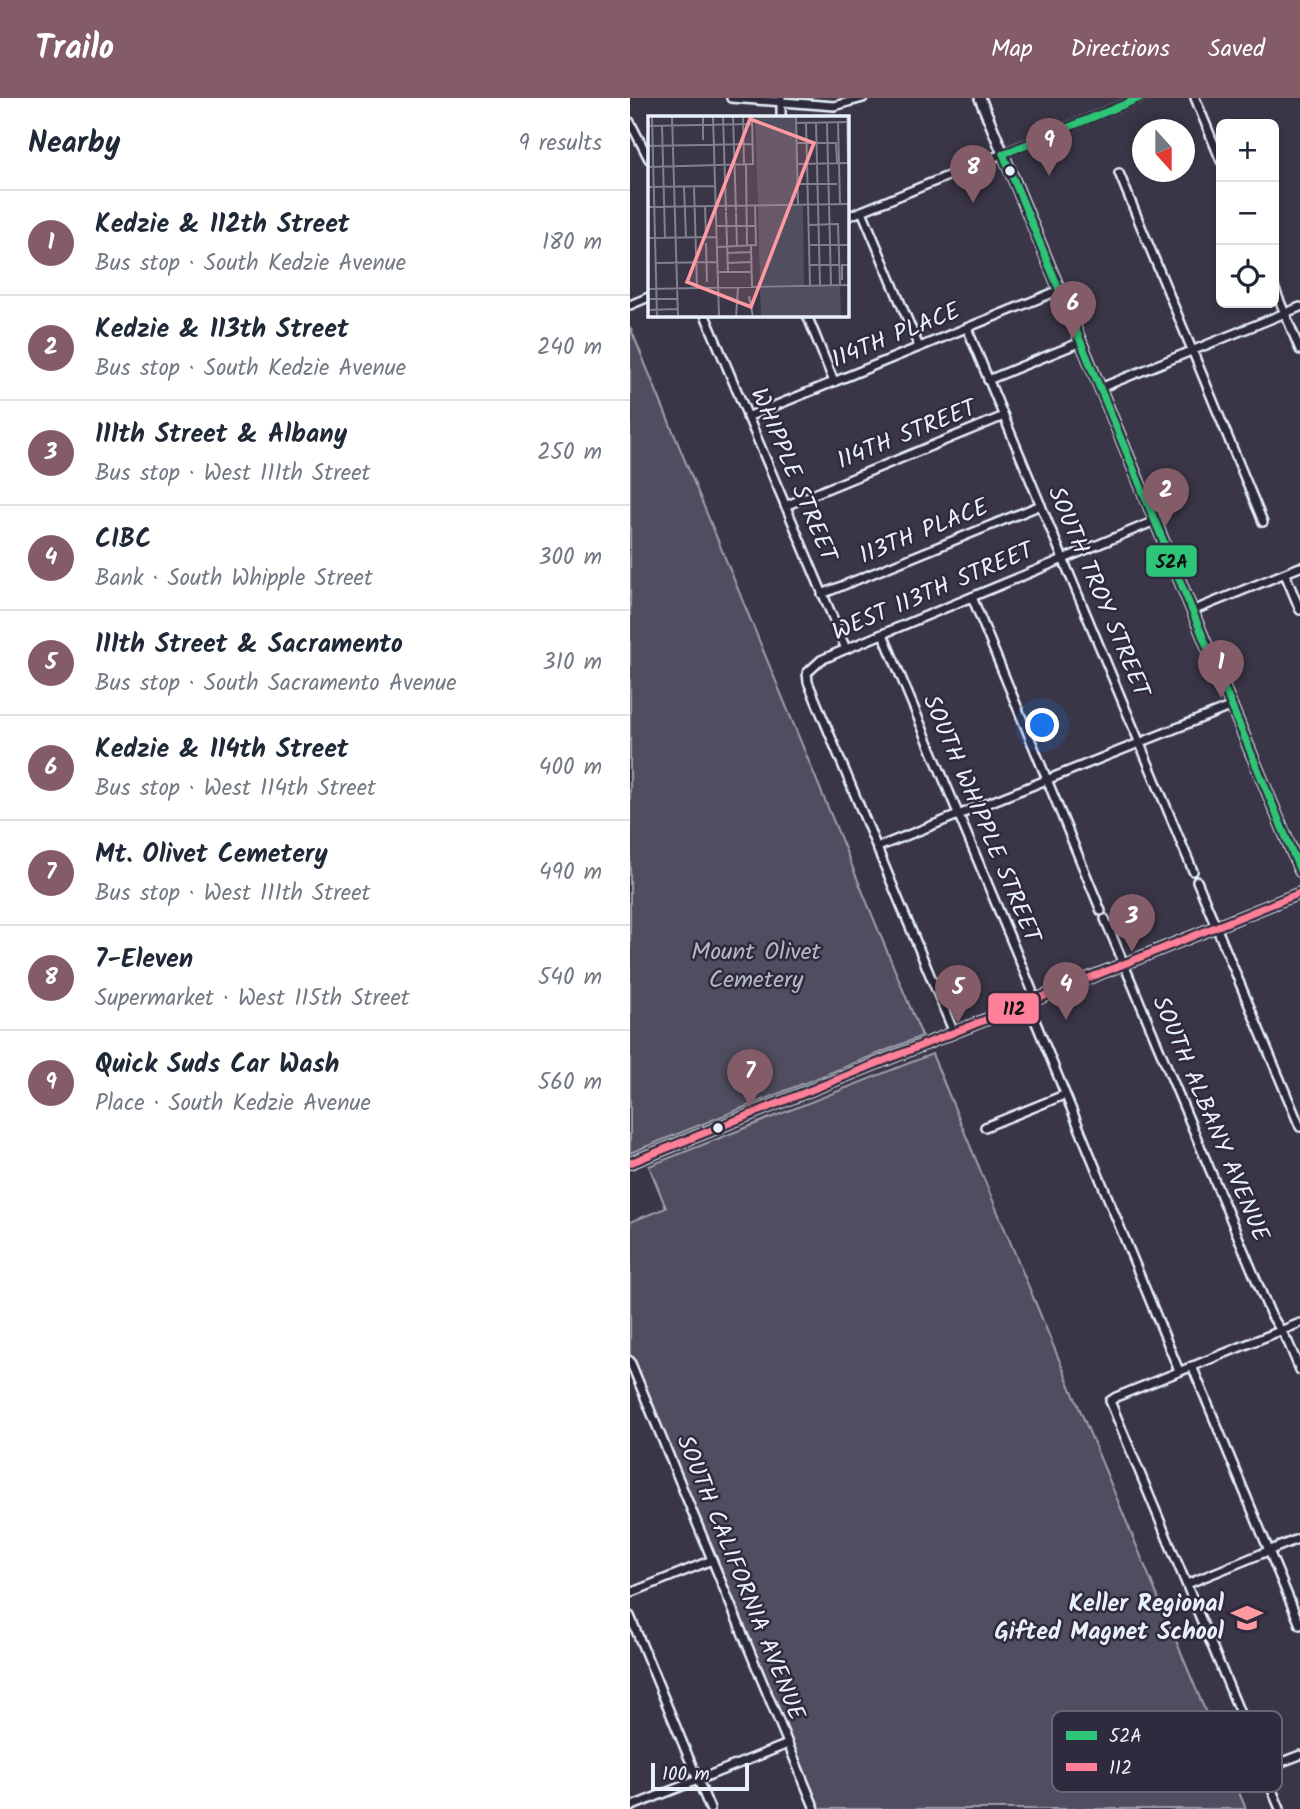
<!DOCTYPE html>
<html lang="en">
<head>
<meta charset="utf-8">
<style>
  body { margin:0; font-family:Kalam,sans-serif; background:#f2f2f3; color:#1f2937 }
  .controls { position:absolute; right:21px; top:21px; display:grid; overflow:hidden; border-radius:10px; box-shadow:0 4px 10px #0003 }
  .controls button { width:63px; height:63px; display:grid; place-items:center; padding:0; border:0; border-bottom:2px solid #e0e1e3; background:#fff; color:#1f2937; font:35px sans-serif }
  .compass { position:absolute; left:502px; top:21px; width:63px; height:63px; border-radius:50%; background:#fff; box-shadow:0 4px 10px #0003; rotate:159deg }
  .scale { position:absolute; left:21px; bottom:18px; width:98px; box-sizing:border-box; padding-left:7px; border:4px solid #e8f1f8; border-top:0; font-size:19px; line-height:24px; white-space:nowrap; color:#e8f1f8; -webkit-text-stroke:5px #2f2a3d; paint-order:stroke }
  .you { position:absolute; left:413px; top:628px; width:24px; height:24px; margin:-18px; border:5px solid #fff; border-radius:50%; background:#1a73e8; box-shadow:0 0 0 10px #1a73e833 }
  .badge { display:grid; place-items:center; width:46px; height:46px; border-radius:50%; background:#845c67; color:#fff; font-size:23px; font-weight:700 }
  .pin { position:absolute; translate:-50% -58px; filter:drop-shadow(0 2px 4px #0008) }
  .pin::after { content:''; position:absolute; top:37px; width:24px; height:21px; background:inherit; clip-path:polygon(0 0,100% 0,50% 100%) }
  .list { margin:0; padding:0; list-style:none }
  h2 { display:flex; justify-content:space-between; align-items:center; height:91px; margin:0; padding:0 28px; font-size:30px }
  h2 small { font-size:23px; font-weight:400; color:#747a83 }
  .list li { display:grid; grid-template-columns:46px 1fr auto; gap:21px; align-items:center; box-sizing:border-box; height:105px; padding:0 28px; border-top:2px solid #e0e1e3 }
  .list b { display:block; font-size:26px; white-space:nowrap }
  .list p { margin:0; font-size:23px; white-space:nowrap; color:#747a83 }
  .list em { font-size:23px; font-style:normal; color:#747a83 }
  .icon { flex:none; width:38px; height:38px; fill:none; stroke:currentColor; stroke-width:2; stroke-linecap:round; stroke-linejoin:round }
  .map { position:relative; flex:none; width:670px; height:1711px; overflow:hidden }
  header { display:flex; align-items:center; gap:42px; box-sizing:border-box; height:98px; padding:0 35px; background:#845c67; color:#fff }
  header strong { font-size:33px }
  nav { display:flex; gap:38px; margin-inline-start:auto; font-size:24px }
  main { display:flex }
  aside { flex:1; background:#fff }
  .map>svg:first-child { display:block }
  .green { fill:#504e5f; stroke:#9ca0ac; stroke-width:2 }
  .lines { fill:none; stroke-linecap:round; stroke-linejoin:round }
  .minor-casing { stroke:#e8f1f8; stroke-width:12 }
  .major-casing { stroke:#e8f1f8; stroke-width:14 }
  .minor { stroke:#2f2a3d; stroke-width:7 }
  .major { stroke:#2f2a3d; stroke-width:9 }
  .bus-1-casing { stroke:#2f2a3d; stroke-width:12 }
  .bus-2-casing { stroke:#2f2a3d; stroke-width:12 }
  .bus-1 { stroke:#2dc577; stroke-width:7 }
  .bus-2 { stroke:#ff8098; stroke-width:7 }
  .bus-dot { fill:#e8f1f8; stroke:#2f2a3d; stroke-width:2.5 }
  .labels { text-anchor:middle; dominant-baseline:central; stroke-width:5; stroke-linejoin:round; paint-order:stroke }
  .street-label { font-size:24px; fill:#e8f1f8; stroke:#2f2a3d }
  .park-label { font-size:24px; fill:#b3b8c2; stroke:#2f2a3d }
  .poi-label { font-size:24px; font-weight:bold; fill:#e8f1f8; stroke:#2f2a3d; text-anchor:end }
  .inset-road { fill:none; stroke:#80818e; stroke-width:2 }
  .view { fill:#ff9aa2; fill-opacity:0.15; stroke:#ff9aa2; stroke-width:3.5 }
  .inset-edge { fill:none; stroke:#e8f1f8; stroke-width:3.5 }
  .key { fill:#2f2a3d; stroke:#666675; stroke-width:2 }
  .key-label { font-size:19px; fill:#e8f1f8 }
  .line-badge { stroke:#2f2a3d; stroke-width:2.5 }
  .pale-badge-label { font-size:19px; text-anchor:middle; font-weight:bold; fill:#111 }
</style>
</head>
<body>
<header>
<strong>Trailo</strong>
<nav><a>Map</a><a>Directions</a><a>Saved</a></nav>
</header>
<main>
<aside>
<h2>Nearby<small>9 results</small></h2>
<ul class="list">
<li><span class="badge">1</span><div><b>Kedzie &amp; 112th Street</b><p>Bus stop · South Kedzie Avenue</p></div><em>180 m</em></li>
<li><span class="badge">2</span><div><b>Kedzie &amp; 113th Street</b><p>Bus stop · South Kedzie Avenue</p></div><em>240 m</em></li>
<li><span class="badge">3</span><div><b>111th Street &amp; Albany</b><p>Bus stop · West 111th Street</p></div><em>250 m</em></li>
<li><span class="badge">4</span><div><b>CIBC</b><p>Bank · South Whipple Street</p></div><em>300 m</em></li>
<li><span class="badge">5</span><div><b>111th Street &amp; Sacramento</b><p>Bus stop · South Sacramento Avenue</p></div><em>310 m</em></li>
<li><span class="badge">6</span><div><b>Kedzie &amp; 114th Street</b><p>Bus stop · West 114th Street</p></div><em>400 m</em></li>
<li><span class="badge">7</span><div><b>Mt. Olivet Cemetery</b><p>Bus stop · West 111th Street</p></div><em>490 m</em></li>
<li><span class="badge">8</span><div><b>7-Eleven</b><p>Supermarket · West 115th Street</p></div><em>540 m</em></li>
<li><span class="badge">9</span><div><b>Quick Suds Car Wash</b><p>Place · South Kedzie Avenue</p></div><em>560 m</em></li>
</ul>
</aside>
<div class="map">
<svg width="670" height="1711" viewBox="0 0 670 1711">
  <rect width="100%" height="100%" fill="#3a3648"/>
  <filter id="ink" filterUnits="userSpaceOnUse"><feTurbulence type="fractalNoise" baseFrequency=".0143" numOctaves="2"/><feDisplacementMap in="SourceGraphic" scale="14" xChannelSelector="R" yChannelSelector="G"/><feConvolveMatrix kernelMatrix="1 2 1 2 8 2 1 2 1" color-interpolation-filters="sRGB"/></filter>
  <g filter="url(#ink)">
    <!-- green -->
    <g class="green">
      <polygon points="0,229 292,938 0,1055"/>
      <polygon points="302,956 616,1711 189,1711 0,1256 0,1124 36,1110 19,1068"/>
    </g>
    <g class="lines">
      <defs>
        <g id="minor">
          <polyline points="101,0 204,8 233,0"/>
          <polyline points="151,0 151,19"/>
          <polyline points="565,0 591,63"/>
          <polyline points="0,24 19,61"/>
          <polyline points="489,75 633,424"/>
          <polyline points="232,113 289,249"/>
          <polyline points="217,119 510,0"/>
          <polyline points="644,189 670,252"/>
          <polyline points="0,207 19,199"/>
          <polyline points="75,217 216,551"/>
          <polyline points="177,217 204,284"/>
          <polyline points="337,230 563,773"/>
          <polyline points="358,282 451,244"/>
          <polyline points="470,290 670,209"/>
          <polyline points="117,319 430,192"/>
          <polyline points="155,408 374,318"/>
          <polyline points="655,476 670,512"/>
          <polyline points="192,496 411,407"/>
          <polyline points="342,499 471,813"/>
          <polyline points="562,513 670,469"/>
          <polyline points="253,536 402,892 402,915 549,1273"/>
          <polyline points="248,749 602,608"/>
          <polyline points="567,783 670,1029"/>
          <polyline points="475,821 640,1215 658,1244 670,1272"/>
          <polyline points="324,935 178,584 177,575 191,562 216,551 525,423"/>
          <polyline points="355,1029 434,997"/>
          <polyline points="0,1263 185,1711"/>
          <polyline points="562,1268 670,1527"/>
          <polyline points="557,1486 670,1440"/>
          <polyline points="0,1495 82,1462"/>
          <polyline points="0,1518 80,1711"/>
          <polyline points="634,1671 670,1657"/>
          <polyline points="0,1709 158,1646"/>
          <polyline points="650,1711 480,1303 486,1299 670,1225"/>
        </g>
        <g id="major">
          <polyline points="350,0 670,773"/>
          <polyline points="0,1065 670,795"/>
        </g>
      </defs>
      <!-- minor casing -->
      <use href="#minor" class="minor-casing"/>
      <!-- major casing -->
      <use href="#major" class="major-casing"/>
      <!-- minor -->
      <use href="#minor" class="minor"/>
      <!-- major -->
      <use href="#major" class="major"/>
      <defs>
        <g id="bus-1">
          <polyline points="373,56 670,773"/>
          <polyline points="373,56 510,0"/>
        </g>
        <polyline id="bus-2" points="0,1065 670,795"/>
      </defs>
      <!-- bus-1 casing -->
      <use href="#bus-1" class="bus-1-casing"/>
      <!-- bus-2 casing -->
      <use href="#bus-2" class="bus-2-casing"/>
      <!-- bus-1 -->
      <use href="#bus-1" class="bus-1"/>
      <!-- bus-2 -->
      <use href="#bus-2" class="bus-2"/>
    </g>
  </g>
  <!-- icons -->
  <defs>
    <symbol id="school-bare" viewBox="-9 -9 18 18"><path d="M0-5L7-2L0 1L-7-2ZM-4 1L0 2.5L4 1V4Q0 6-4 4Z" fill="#ff9aa2" stroke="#2f2a3d" stroke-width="2.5" paint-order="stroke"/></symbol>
  </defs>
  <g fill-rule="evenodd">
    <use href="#school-bare" x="595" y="1498" width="44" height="44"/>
  </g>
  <!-- markers -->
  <g class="bus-dot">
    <circle cx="380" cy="73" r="6"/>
    <circle cx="88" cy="1030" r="6"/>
  </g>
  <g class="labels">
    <!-- street labels -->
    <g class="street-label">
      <text transform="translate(266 238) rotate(-22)">114TH PLACE</text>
      <text transform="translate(277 337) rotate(-22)">114TH STREET</text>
      <text transform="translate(163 377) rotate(67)">WHIPPLE STREET</text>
      <text transform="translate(294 434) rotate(-22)">113TH PLACE</text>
      <text transform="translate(303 494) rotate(-23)">WEST 113TH STREET</text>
      <text transform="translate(468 494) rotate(67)">SOUTH TROY STREET</text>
      <text transform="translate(351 721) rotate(67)">SOUTH WHIPPLE STREET</text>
      <text transform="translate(580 1021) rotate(67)">SOUTH ALBANY AVENUE</text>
      <text transform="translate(110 1480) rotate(68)">SOUTH CALIFORNIA AVENUE</text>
    </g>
    <!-- park labels -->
    <g class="park-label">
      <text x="126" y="854">Mount Olivet<tspan x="126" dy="28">Cemetery</tspan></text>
    </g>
    <!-- poi labels -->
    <g class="poi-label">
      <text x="594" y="1506">Keller Regional<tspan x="594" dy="28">Gifted Magnet School</tspan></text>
    </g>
  </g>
  <!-- overview -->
  <g transform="translate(18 18)">
    <rect width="201" height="201" fill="#3a3648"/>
    <path d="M107,0h41l2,83h-9v5h-31zM110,90h45l1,79 -44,1zM192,170l1,31h-80l-1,-29z" fill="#504e5f"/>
    <path class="inset-road" d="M4,0l5,201M24,0l6,201M55,0v24M65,0l6,201M75,0l3,95M85,0l3,95M95,0l1,49M148,0l2,89M199,0l1,47M190,6l2,82M148,7l54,-1M158,7l4,162M168,7l4,162M179,7l4,162M14,9l3,113M0,10l104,-2M149,27h39l1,20M0,30l105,-2M149,48l53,-1M98,49l1,81M0,51l105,-3 -1,-48M150,68h39M46,70l3,102M0,71l67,-1M36,71l2,51M57,90l1,31M0,91l202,-3M78,96l2,60M88,96l1,34M161,109l29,-1 2,61M68,110h39M0,122l68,-1M58,127l1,39M161,129h41M103,130l1,41M69,131l39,-2 -1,-39M79,137l24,-1M8,147l61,-1M79,147l24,-1M162,149h29M71,156h33M194,164v-15h8M0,173l202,-4M101,180l4,21M0,183h29M0,194l30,-1M88,201l2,-29"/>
    <path class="view" d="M102,3l64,24 -63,164 -64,-25z"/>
    <rect width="201" height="201" class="inset-edge"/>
  </g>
  <!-- legend -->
  <rect x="422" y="1613" width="230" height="81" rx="10" class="key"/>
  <rect x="436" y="1633" width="31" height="9" fill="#2dc577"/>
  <rect x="436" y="1665" width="31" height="8" fill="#ff8098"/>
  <g class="key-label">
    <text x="479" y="1644">52A</text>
    <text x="479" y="1676">112</text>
  </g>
  <g class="line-badge">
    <rect x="515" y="446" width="53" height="34" rx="7" fill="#2dc577"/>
    <rect x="357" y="894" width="53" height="33" rx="7" fill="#ff8098"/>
  </g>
  <g class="pale-badge-label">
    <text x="542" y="470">52A</text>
    <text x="384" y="917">112</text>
  </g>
</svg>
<div class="controls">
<button>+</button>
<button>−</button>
<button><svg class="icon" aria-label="locate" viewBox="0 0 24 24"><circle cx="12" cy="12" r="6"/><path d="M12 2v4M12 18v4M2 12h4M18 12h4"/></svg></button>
</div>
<svg class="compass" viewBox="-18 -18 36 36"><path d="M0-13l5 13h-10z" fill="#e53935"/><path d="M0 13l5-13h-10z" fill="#747a83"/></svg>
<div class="scale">100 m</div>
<div class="you"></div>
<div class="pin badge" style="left:591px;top:600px">1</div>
<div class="pin badge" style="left:536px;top:428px">2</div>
<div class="pin badge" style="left:502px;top:854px">3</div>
<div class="pin badge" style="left:436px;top:922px">4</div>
<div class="pin badge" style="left:328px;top:925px">5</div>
<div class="pin badge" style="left:443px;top:241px">6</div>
<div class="pin badge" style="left:120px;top:1009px">7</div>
<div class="pin badge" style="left:343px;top:105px">8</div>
<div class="pin badge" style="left:419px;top:78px">9</div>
</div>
</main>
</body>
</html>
